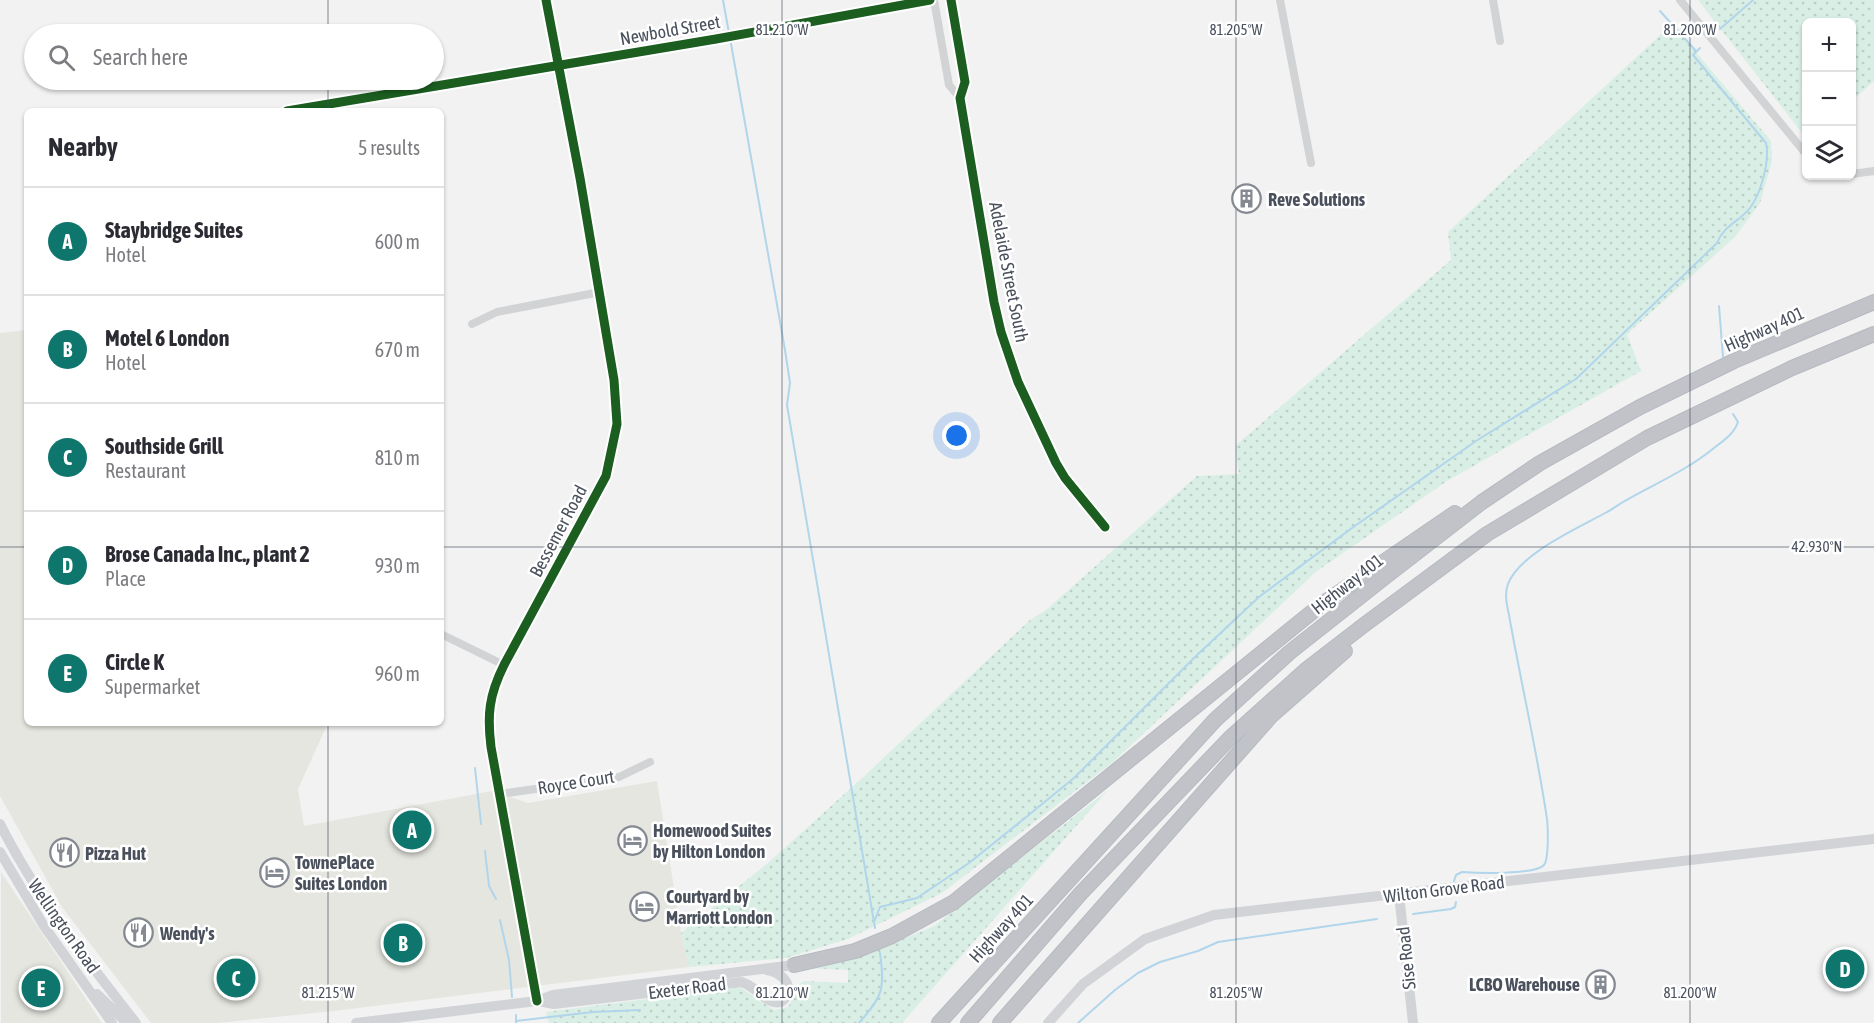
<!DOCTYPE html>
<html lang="en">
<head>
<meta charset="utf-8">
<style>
  body { margin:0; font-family:"Asap Condensed",sans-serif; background:#f2f2f3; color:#2b2b33 }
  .controls { position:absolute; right:18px; top:18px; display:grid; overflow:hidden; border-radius:9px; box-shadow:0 2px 4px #0004 }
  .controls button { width:54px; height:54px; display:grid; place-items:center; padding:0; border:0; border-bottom:2px solid #e1e1e2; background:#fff; color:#2b2b33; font:30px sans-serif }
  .you { position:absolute; left:957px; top:436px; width:21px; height:21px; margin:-15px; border:4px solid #fff; border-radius:50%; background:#1a73e8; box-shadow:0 0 0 9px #1a73e833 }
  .badge { display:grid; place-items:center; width:39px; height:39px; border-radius:50%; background:#0f766e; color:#fff; font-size:20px; font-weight:700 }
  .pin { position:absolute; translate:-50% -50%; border:3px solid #fff; box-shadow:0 2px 6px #0006 }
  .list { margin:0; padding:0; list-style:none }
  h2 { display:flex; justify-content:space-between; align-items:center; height:78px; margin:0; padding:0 24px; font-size:26px }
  h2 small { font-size:20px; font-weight:400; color:#7c7c81 }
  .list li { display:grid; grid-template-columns:39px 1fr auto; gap:18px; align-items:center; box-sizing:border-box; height:108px; padding:0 24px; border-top:2px solid #e1e1e2 }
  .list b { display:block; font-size:22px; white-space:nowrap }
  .list p { margin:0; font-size:20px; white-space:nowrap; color:#7c7c81 }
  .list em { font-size:20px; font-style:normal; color:#7c7c81 }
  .icon { flex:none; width:33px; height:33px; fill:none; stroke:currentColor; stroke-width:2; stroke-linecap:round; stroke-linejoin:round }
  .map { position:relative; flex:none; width:1874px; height:1023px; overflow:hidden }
  .search { position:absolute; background:#fff; box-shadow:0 2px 4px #0004; left:24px; top:24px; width:420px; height:66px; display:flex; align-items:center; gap:15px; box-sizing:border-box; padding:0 21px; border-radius:33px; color:#7c7c81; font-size:22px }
  .panel { position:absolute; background:#fff; box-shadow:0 2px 4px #0004; left:24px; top:108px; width:420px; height:618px; border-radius:9px }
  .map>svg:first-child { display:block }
  .commercial { fill:#e6e6e0 }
  .grass { fill:url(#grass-dots) }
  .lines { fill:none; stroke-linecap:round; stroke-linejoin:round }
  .stream { stroke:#b1d5ea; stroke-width:2 }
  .highway-casing { stroke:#b7bac0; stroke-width:16 }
  .street { stroke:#d1d3d5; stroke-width:8 }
  .secondary { stroke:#d1d3d6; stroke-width:10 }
  .highway { stroke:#c1c3c9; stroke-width:14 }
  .cycleway-casing { stroke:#fff; stroke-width:13 }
  .cycleway { stroke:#1b5e20; stroke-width:9 }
  .ticks { fill:none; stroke:#4a515d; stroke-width:1.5; stroke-opacity:0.45 }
  .labels { text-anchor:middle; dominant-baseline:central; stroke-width:5; stroke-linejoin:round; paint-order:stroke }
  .street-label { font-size:18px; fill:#4a515d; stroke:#fff }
  .poi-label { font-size:18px; font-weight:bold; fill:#4a515d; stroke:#fff; text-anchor:start }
  .ticks-label { font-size:15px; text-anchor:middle; fill:#4a515d; stroke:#fff; stroke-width:5; stroke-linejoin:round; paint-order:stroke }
</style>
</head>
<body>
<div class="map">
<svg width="1874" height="1023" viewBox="0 0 1874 1023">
  <defs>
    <pattern id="grass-dots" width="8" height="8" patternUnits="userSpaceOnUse" patternTransform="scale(1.5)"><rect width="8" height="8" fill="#d9efe5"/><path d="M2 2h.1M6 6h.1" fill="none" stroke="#bccfc7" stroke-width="1.8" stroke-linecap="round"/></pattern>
  </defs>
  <rect width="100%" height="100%" fill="#f2f2f2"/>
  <!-- commercial -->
  <g class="commercial">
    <polygon points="27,330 27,723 328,723 298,789 304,826 492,791 528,803 657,781 681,932 689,967 334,1011 218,1023 151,1023 62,907 0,796 0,333"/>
    <polygon points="1,872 102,1023 1,1023"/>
  </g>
  <!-- grass -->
  <g class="grass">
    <polygon points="1698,0 1874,0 1874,81 1852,101 1852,22 1806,22 1806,138"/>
    <polygon points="1672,24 1771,141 1772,161 1760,203 1735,237 1627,334 1641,371 1447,481 1317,571 1113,762 942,893 848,939 786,958 689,967 681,933 768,863 860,780 1030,620 1046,610 1197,476 1239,474 1235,446 1451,260 1448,232"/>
    <polygon points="1108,790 902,1023 549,1023 546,1012 740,987 774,1010 788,1007 793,998 796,986 804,981 848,983 848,970 809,968 859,957 934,926"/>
  </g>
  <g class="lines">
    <!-- stream -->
    <g class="stream">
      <polyline points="723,0 729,33"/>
      <polyline points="1660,11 1696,51"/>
      <polyline points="1720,29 1753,0"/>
      <polyline points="730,38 785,350 790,383 787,405 875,928"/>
      <polyline points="1719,306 1723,357"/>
      <polyline points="475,768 481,824"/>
      <polyline points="485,851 489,886 496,899"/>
      <path d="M1454,881l2,-6 6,-3c15,1 73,3 82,-7 5,-6 4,-38 3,-46 -10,-68 -26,-136 -38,-204 -2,-10 -5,-21 -1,-31 12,-31 72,-57 99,-72 6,-3 11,-7 16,-10 31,-18 63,-31 91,-54 9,-7 20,-14 24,-26l-5,-8"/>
      <polyline points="1413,914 1451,909 1455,907 1456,902"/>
      <polyline points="500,920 509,960 512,997"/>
      <path d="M874,922l6,-15 37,-9 52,-35 56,-45 49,-40 122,-122 63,-59 93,-69 124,-87 100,-62 141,-136c6,-17 23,-22 33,-35 11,-15 20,-47 16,-65l-73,-88 7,-7"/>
      <polyline points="516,1015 516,1023"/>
      <polyline points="516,1021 593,1012 640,1010"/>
      <path d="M859,1023c24,-27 26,-34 21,-70"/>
      <polyline points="1078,1023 1115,990 1138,973 1160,962 1198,951 1218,942 1377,919"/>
    </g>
    <defs>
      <g id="highway">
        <polyline points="794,965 855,951 892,936 954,902 1322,604 1455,513"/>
        <polyline points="939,1023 1215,720 1290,652 1385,577 1482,502 1540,463 1640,407 1734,361 1874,302"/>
        <polyline points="968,1023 1081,893 1230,738 1307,669 1364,625 1487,534 1647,438 1792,368 1874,334"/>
        <polyline points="1000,1023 1271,716 1345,651"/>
      </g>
    </defs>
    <!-- highway casing -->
    <use href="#highway" class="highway-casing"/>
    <!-- street -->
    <g class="street">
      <polyline points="934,0 949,85 960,98"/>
      <polyline points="951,0 965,82 960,98 994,302 1001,332 1018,382 1056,463 1065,478 1105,527"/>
      <polyline points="1280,0 1311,163"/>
      <polyline points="1493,0 1500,41"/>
      <polyline points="1680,0 1806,154"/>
      <polyline points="287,111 557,66 546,0"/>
      <polyline points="1852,174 1874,171"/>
      <polyline points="472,324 497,312 600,292"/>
      <polyline points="441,634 504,665"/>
      <polyline points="500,794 619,777 650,762"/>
    </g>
    <!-- secondary -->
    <g class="secondary">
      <path d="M0,824c37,73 86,135 136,199"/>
      <polyline points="0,852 44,926 112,1023"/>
      <polyline points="1399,894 1413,1023"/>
      <polyline points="97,994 127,1023"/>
      <path d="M537,1001l-46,-254c-4,-32 -2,-52 13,-82l102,-189 11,-52 -1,-27 -36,-219 -23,-112 373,-66"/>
      <path d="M538,1001l16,3 187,-22c14,3 21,18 33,20 16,4 24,-26 -7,-32"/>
      <polyline points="356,1023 537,1001 553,995 794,965"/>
      <polyline points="1048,1023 1083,984 1145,939 1214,915 1874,839"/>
    </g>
    <!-- highway -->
    <use href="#highway" class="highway"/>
    <defs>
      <g id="cycleway">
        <polyline points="951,0 965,82 960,98 994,302 1001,332 1018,382 1056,463 1065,478 1105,527"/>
        <polyline points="287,111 716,39 930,0"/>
        <path d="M537,1001l-46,-254c-4,-32 -2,-52 13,-82l102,-189 11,-52 -3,-44 -34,-202 -34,-178"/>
      </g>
    </defs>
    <!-- cycleway casing -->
    <use href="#cycleway" class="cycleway-casing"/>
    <!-- cycleway -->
    <use href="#cycleway" class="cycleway"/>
  </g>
  <!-- ticks -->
  <path class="ticks" d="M328,0v34M782,0v1023M1236,0v1023M1690,0v1023M328,80v31M0,547h27M441,547h1433M328,723v300"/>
  <!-- icons -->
  <defs>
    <symbol id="building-ring" viewBox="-11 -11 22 22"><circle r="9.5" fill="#fff" stroke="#858991" stroke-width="1.5"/><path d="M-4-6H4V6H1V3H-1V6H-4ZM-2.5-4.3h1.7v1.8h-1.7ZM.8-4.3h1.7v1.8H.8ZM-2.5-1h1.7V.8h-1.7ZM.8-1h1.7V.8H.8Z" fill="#858991"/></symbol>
    <symbol id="hotel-ring" viewBox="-11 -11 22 22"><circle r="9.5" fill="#fff" stroke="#858991" stroke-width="1.5"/><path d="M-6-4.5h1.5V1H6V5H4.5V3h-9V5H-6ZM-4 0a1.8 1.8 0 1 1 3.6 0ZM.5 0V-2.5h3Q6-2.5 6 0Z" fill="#858991"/></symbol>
    <symbol id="restaurant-ring" viewBox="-11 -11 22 22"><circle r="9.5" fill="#fff" stroke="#858991" stroke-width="1.5"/><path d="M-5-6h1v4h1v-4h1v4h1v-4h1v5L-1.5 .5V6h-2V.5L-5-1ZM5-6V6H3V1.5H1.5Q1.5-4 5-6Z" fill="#858991"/></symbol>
  </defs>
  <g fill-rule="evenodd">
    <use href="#building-ring" x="1230" y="182" width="33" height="33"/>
    <use href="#hotel-ring" x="616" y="824" width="33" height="33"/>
    <use href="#restaurant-ring" x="48" y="836" width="33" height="33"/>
    <use href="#hotel-ring" x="258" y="856" width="33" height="33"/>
    <use href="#hotel-ring" x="628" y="890" width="33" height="33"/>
    <use href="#restaurant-ring" x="122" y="916" width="33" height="33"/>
    <use href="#building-ring" x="1584" y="968" width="33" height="33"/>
  </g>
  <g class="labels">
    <!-- street labels -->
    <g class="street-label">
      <text transform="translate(670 30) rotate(-10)">Newbold Street</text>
      <text transform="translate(1009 272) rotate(79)">Adelaide Street South</text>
      <text transform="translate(1764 329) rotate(-24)">Highway 401</text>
      <text transform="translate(558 531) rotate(-62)">Bessemer Road</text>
      <text transform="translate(1347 584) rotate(-38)">Highway 401</text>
      <text transform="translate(576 782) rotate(-9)">Royce Court</text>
      <text transform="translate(1444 889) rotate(-7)">Wilton Grove Road</text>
      <text transform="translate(64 926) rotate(55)">Wellington Road</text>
      <text transform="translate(1001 928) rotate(-48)">Highway 401</text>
      <text transform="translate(1406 958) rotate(-96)">Sise Road</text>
      <text transform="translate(687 988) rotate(-7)">Exeter Road</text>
    </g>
    <!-- poi labels -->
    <g class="poi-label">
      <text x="1268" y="199">Reve Solutions</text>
      <text x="653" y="830">Homewood Suites<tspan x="653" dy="21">by Hilton London</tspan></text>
      <text x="85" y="853">Pizza Hut</text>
      <text x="295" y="862">TownePlace<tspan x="295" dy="21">Suites London</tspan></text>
      <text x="666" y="896">Courtyard by<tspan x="666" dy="21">Marriott London</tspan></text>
      <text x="160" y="933">Wendy's</text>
      <text x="1580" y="984" text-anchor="end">LCBO Warehouse</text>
    </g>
  </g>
  <g class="ticks-label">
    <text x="782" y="35">81.210°W</text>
    <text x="1236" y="35">81.205°W</text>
    <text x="1690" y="35">81.200°W</text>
    <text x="1817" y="552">42.930°N</text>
    <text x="328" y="998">81.215°W</text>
    <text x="782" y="998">81.210°W</text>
    <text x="1236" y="998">81.205°W</text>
    <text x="1690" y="998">81.200°W</text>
  </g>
</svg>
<div class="controls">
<button>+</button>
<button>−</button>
<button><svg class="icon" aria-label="layers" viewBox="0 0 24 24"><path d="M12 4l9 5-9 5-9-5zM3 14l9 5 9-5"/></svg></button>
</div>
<div class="you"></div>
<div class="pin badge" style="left:412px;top:830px">A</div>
<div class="pin badge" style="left:403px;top:943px">B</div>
<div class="pin badge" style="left:236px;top:978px">C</div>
<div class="pin badge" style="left:1845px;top:969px">D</div>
<div class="pin badge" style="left:41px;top:988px">E</div>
<div class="search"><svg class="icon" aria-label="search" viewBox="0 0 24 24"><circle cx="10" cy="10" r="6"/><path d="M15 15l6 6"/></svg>Search here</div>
<section class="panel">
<h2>Nearby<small>5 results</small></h2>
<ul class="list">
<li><span class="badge">A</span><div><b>Staybridge Suites</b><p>Hotel</p></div><em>600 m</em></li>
<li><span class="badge">B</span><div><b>Motel 6 London</b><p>Hotel</p></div><em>670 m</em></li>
<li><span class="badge">C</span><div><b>Southside Grill</b><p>Restaurant</p></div><em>810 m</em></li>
<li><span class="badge">D</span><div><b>Brose Canada Inc., plant 2</b><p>Place</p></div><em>930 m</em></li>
<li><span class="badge">E</span><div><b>Circle K</b><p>Supermarket</p></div><em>960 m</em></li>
</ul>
</section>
</div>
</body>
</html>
